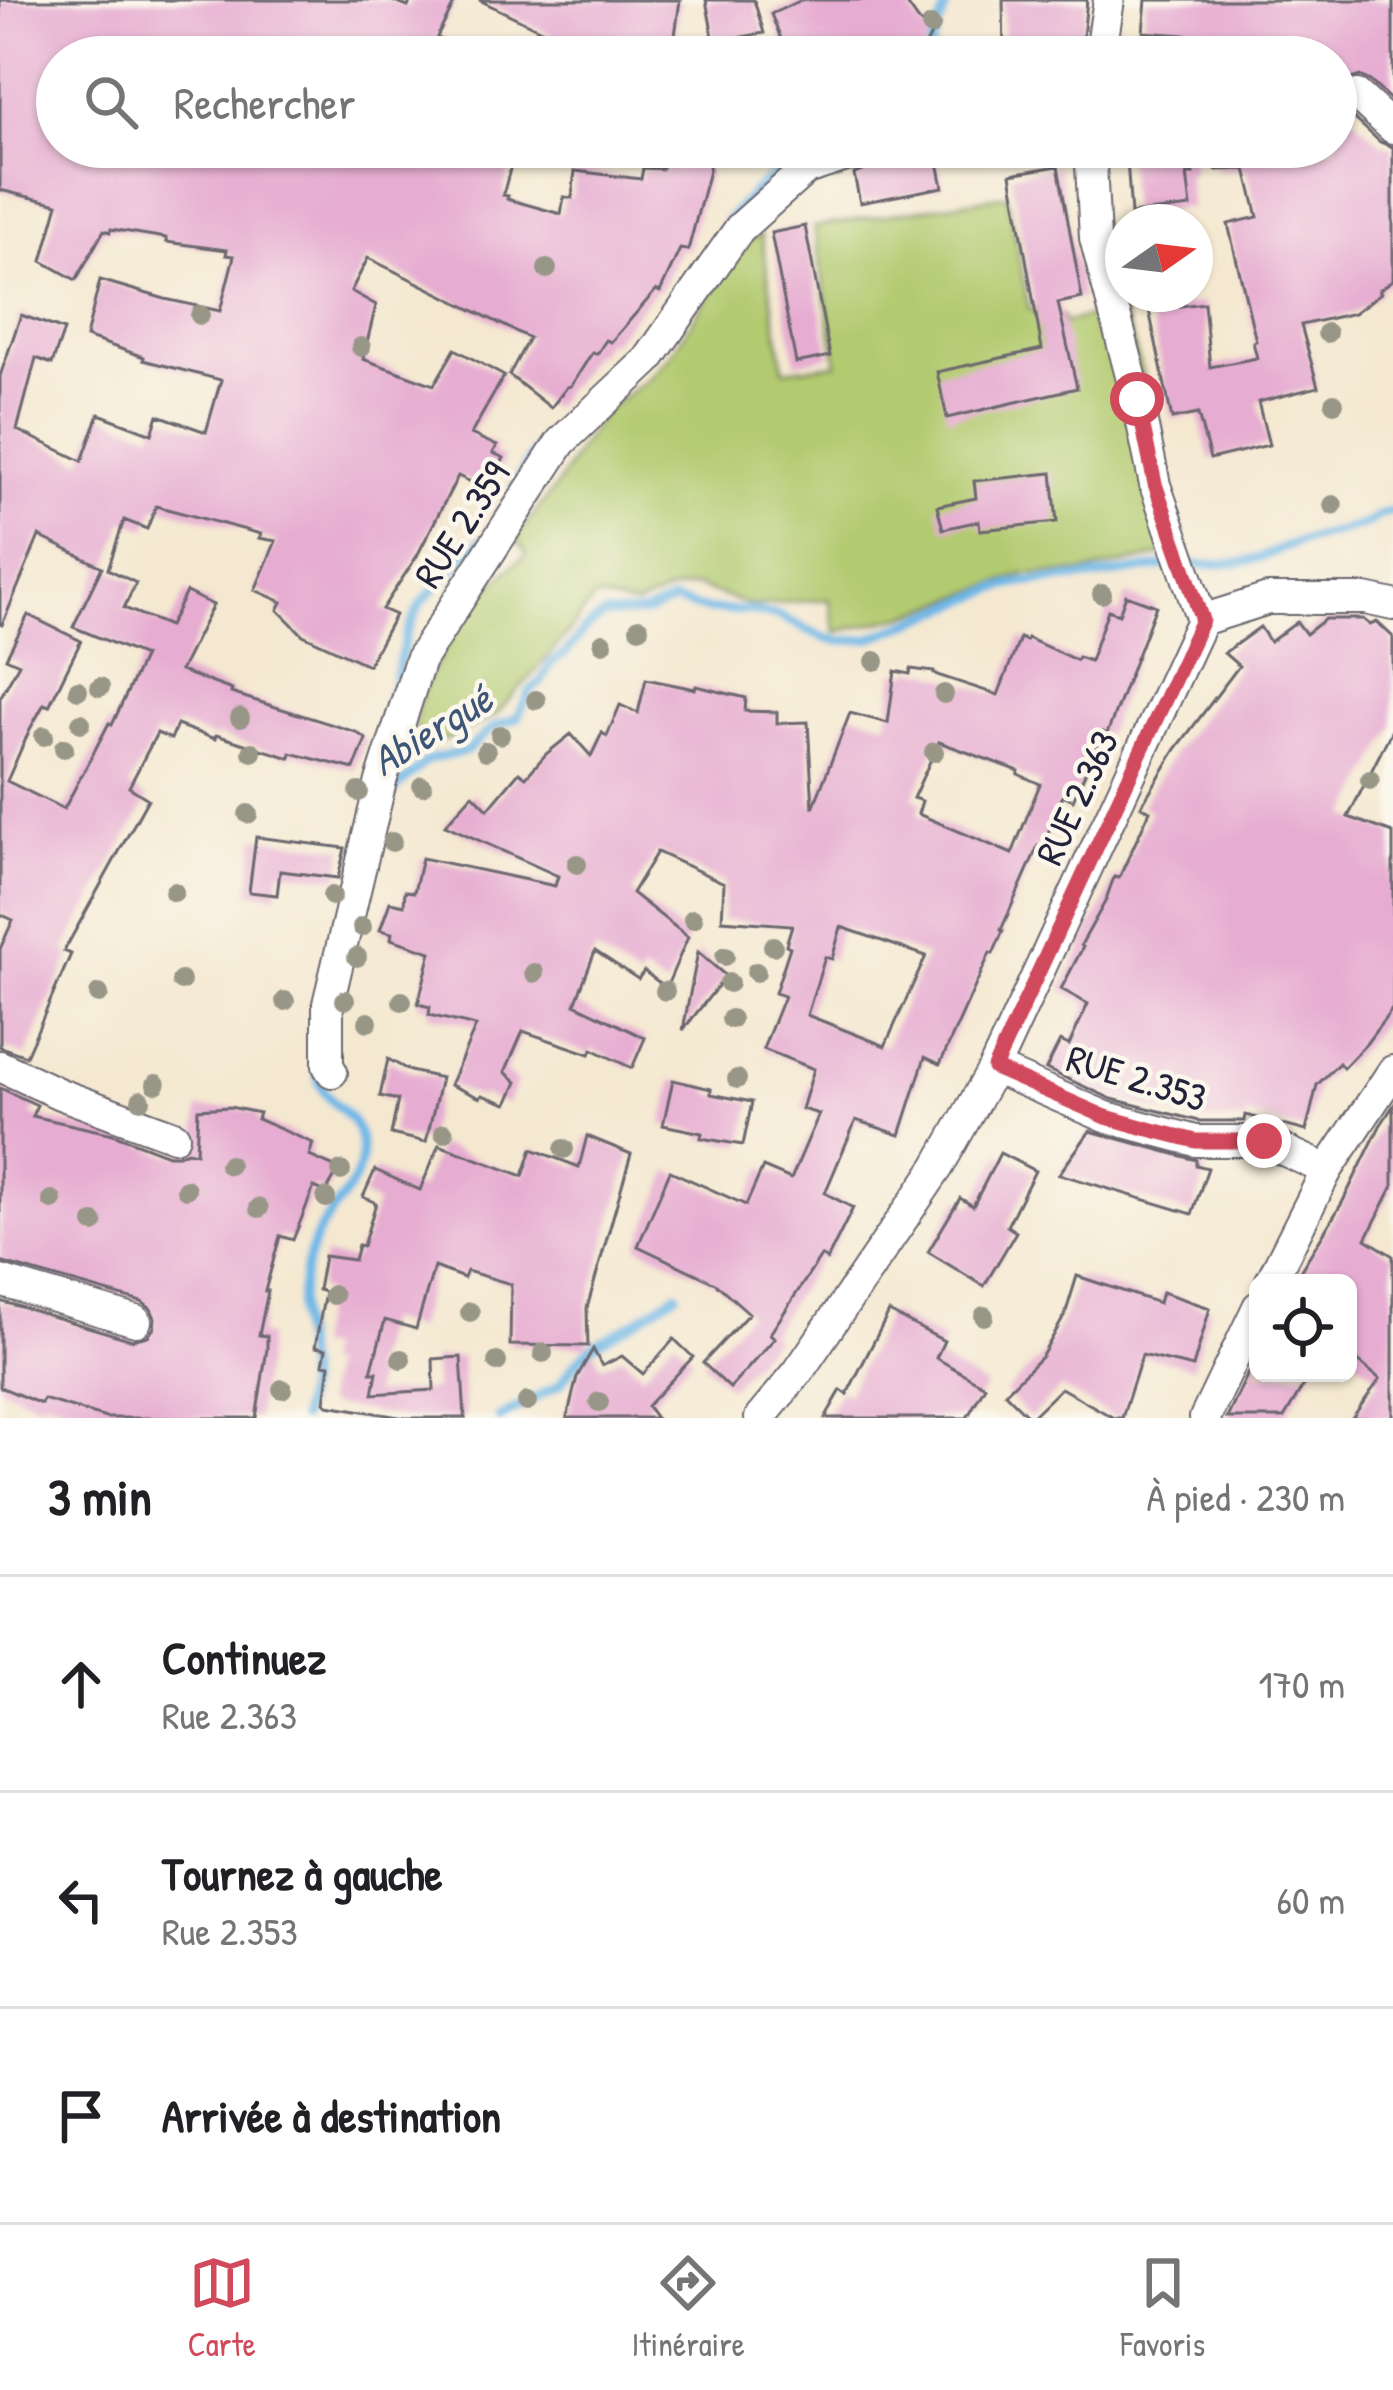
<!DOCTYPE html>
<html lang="fr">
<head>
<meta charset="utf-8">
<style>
  body { margin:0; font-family:"Patrick Hand",sans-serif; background:#f6f6f6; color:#202124 }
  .controls { position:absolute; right:36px; bottom:36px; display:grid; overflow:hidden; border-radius:18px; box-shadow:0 3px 9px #0004 }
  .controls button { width:108px; height:108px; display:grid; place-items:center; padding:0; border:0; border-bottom:3px solid #e0e0e0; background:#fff; color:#202124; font:60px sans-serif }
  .compass { position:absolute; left:1105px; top:204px; width:108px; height:108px; border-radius:50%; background:#fff; box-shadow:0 3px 9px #0004; rotate:76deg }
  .stop { position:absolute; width:36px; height:36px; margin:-27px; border:9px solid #d1495b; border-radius:50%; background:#fff }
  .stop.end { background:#d1495b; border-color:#fff; box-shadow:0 3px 12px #0008 }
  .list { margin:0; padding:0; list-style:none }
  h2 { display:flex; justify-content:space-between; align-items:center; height:156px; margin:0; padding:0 48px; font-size:51px }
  h2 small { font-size:39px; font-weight:400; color:#757577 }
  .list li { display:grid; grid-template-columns:78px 1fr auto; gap:36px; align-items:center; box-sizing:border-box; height:216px; padding:0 48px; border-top:3px solid #e0e0e0 }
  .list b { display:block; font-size:45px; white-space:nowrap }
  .list p { margin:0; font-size:39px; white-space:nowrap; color:#757577 }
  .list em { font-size:39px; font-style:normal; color:#757577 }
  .icon { flex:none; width:66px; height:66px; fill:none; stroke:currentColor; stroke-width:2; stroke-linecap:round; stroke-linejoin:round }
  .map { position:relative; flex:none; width:1393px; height:1418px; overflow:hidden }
  .search { position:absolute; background:#fff; box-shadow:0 3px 9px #0004; left:36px; right:36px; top:36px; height:132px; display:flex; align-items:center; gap:30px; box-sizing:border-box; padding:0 42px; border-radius:66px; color:#757577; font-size:45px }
  .sheet { height:804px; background:#fff }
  nav { display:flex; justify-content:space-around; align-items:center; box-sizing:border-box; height:168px; border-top:3px solid #e0e0e0; background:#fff; font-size:33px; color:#757577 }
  nav a { display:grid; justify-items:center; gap:6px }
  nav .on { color:#d1495b }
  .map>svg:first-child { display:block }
  .green { fill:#b2ca6f; stroke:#6a7655; stroke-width:3 }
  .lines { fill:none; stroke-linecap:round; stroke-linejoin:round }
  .stream { stroke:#6eb8e7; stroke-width:9 }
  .building { fill:#e6acd1; fill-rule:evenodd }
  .minor-casing { stroke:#6c676f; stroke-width:34 }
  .minor { stroke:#fff; stroke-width:30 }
  .tree { fill:#989787 }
  .route { stroke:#d1495b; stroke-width:15 }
  .labels { text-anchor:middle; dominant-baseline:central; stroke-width:9; stroke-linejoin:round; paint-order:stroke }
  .street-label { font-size:39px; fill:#22223b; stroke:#fbf7ec }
  .water-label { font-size:42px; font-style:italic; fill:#3d5677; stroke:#fbf7ec }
</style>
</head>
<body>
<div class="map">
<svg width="1393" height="1418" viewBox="0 0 1393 1418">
  <rect width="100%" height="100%" fill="#fbf7ec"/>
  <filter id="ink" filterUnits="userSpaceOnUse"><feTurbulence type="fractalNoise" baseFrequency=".00833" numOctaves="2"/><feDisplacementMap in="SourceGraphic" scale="24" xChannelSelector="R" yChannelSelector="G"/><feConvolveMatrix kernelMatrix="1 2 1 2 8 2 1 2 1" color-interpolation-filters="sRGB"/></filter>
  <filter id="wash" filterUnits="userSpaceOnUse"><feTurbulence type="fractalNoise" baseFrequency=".004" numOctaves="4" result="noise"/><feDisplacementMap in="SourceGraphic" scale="48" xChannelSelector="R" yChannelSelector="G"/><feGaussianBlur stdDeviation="2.7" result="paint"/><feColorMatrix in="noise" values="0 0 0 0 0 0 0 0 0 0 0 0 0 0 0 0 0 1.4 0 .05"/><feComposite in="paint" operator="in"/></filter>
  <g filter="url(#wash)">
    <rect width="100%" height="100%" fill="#f4e8d0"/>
    <!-- green -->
    <path class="green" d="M1007,195l22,114 32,6 4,8 57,-15 39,122 -4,38 10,47 -5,40 -74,17 -66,3 -117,41 -69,16 -7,-33 -78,7 -55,-20 -25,5 -35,15 -41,-8 -37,47 -62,70 -46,23 -32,11c-1,-9 -3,-19 -2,-29 8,-54 67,-134 111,-166l-11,-14 6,-11 36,-45 20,-34 29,-41 41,-30 20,-21 76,-115 17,-8 23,135 53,-6 -23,-137z"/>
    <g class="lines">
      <!-- stream -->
      <g class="stream">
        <polyline points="927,57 949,0"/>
        <path d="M727,221c22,-26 44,-47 73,-64"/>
        <polyline points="513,490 534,451 553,430"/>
        <polyline points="383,727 406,635 421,603 481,540"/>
        <polyline points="389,795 428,760 467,751 492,728 517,718 531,690 541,682 551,663 566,653 584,630 604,615 645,613 673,601 708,610 752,611 779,616 825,638 840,641 869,639 998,588 1021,583 1102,576 1165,566 1239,563 1260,558 1298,542 1367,524 1381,514 1393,511"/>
        <path d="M301,1418c1,-12 4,-25 5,-37 1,-21 -7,-43 -7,-64 0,-23 6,-51 14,-73 12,-34 52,-58 48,-97 -4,-43 -40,-37 -44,-77"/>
        <polyline points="499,1418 559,1385 575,1363 595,1344 633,1323 677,1293"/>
      </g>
    </g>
    <g id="blocks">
      <!-- building -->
      <g class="building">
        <polygon points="0,0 390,0 408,7 411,0 456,0 437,37 468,57 57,57 57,147 516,147 503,195 508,196 507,199 561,214 564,197 572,198 575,171 641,179 643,168 662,169 664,147 710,147 709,171 688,250 680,249 660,292 656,290 611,342 606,340 597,354 592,353 571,386 567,387 551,408 509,375 529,338 368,258 351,291 376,305 363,359 434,385 455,349 504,376 471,434 497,446 493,453 504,458 490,485 482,480 479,486 458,476 417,556 382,609 395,615 368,665 303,635 278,610 282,602 255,590 276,541 259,538 261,534 156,506 147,529 124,520 108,569 136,583 124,608 169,626 186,592 213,605 180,671 232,690 231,693 356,732 366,739 354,769 291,753 290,758 216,735 215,739 177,725 171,739 157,733 129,787 148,799 64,951 71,954 26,1056 0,1047 0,949 13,920 0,914 0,698 19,664 6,658 28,615 81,641 49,706 44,704 30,729 7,781 64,809 109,723 112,725 144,656 73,627 102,567 39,536 2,625 0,624 0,376 21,315 64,330 52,364 36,358 17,430 82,461 99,414 152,434 158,415 206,432 221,380 143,360 144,357 86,337 100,280 165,299 220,311 234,256 226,255 227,250 166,242 166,238 111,229 110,232 104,230 76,280 42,261 58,204 0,190"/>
        <polygon points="479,0 680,0 672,57 592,57 594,43 560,39"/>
        <polygon points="706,0 754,0 764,33 714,42"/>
        <polygon points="802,0 904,0 919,21 932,33 920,57 799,57 796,47 786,51 771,14"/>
        <polygon points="1003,0 1087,0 1081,57 1004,57"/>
        <polygon points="1146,0 1393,0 1393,102 1370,81 1360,76 1344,81 1338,92 1339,102 1344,109 1380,142 1393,147 1393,280 1379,290 1381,293 1354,313 1301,325 1318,387 1258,402 1269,445 1210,459 1198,414 1172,419 1149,310 1204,303 1210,367 1257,358 1253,342 1256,341 1228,224 1258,217 1246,169 1216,170 1210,147 1336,147 1336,57 1196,57 1197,36 1143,32"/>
        <polygon points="1126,147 1190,147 1193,174 1187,174 1191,207 1131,214"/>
        <polygon points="936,152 943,187 860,203 854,174 886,162"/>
        <polygon points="1058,166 1082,298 1058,303 1077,388 947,418 937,372 1042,349 1011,174"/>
        <polygon points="805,226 830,356 796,363 771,233"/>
        <polygon points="1052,473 1057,522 980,530 979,521 943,529 937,506 976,498 974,481"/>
        <path d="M1126,595l30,11 -49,128 -4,-2 -30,68 -10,-5 -21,53 -4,-2 -37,84 2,1 -10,23 -3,-1 -50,111 -15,-7 -25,78 -44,-15 -31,73 28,15 -26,52 -6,-4 -51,78 5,4 -45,50 -27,-25 46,-50 -34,-30 -77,-37 32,-75 76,34 17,-38 28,12 28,-65 -17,-5 12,-40 -51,-20 21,-53 -9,-3 15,-46 -4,-2 6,-20 -70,-5 2,-37 -67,-31 -25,41 56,44 -22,51 -22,-17 -6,8 -43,-28 -20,53 70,34 -13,30 -40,-19 -2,5 -67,-23 -18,41 12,10 -10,22 -25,-9 -2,3 -30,-13 26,-59 -47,-11 1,-8 -12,-3 13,-52 -40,-13 1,-6 -12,-3 10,-28 14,3 1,-14 9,1 8,-34 133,28 3,-10 -113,-51 28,-31 15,15 31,-37 7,5 20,-23 25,-20 20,22 11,-23 5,3 13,-31 18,8 8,-34 49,10 1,-3 50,12 -1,13 32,1v11l31,-1 5,86 37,-95 38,10 7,-52 15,3 1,-5 23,3v2l64,21 22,-57 6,3 1,-3 49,22 2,-3 12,4 18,-51 11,4zM939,742l80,29 -1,3 22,10 -28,70 -94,-40 4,-13 -9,-3zM841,927l85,29 -41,90 -78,-31 18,-58 7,2z"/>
        <polygon points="1325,619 1363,619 1370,625 1377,622 1393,637 1393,728 1348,817 1393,833 1393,1008 1366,1044 1343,1068 1339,1063 1317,1085 1306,1131 1246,1115 1245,1121 1199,1121 1112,1099 1046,1069 1060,1041 1069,1045 1088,1004 1061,989 1083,947 1081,945 1105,902 1114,877 1119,878 1150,811 1141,806 1176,749 1239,666 1224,653 1260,627 1270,642 1297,622 1306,634"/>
        <polygon points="256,837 345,848 338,878 280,871 277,895 249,892"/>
        <polygon points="698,952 726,976 683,1030"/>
        <polygon points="388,1059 410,1071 441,1078 426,1142 391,1134 398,1100 380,1096"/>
        <polygon points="673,1080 711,1089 711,1094 752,1102 743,1145 701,1138 702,1133 663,1125"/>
        <polygon points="0,1088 37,1105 32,1116 113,1134 168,1155 178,1155 187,1151 196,1153 198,1109 230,1107 259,1113 257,1119 313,1143 309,1156 339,1169 326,1192 314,1187 293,1240 280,1236 265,1291 268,1291 259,1335 267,1336 267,1349 256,1418 106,1418 43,1399 41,1404 0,1387 0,1301 132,1340 148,1336 154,1328 155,1318 151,1309 142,1302 0,1262"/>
        <polygon points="1393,1106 1393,1186 1366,1239 1393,1256 1393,1418 1352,1418 1380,1379 1348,1353 1348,1283 1293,1283 1342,1203 1380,1126"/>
        <polygon points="1090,1131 1196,1160 1196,1165 1208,1168 1192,1214 1059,1174"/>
        <polygon points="587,1136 631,1154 587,1308 588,1346 510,1345 511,1284 467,1271 464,1278 434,1267 416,1329 385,1320 371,1372 377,1372 373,1394 434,1390 433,1359 461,1357 465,1418 405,1418 328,1405 325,1402 330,1365 323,1364 326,1349 315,1347 325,1292 318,1290 324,1256 354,1260 358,1245 363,1246 376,1203 363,1197 375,1170 420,1190 439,1145 523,1176 532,1149 579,1167"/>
        <polygon points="1000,1153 1035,1171 1007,1226 1016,1232 984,1286 928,1252 960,1198 973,1206"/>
        <polygon points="1077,1276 1159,1303 1162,1292 1210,1308 1193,1367 1142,1355 1122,1418 1114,1418 1061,1388 1030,1418 1005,1393 1042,1356 1065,1315"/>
        <polygon points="889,1312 944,1341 936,1358 985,1386 967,1418 825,1418 841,1390 847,1394"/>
        <polygon points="674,1339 693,1357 647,1406 656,1418 567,1418 577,1377 593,1349 602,1366 622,1356 643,1374"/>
        <polygon points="1258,1352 1258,1373 1311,1373 1284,1418 1227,1418"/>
      </g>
    </g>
  </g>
  <g filter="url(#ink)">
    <use href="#blocks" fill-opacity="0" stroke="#6c676f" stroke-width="3"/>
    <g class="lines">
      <defs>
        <g id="minor">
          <polyline points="1100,57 1109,0"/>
          <polyline points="1357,95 1393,128"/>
          <polyline points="1202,620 1268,599 1365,599 1393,605"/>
          <polyline points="0,1066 60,1094 174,1136"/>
          <polyline points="994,1068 1106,1117 1196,1141 1264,1141 1327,1170"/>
          <polyline points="332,1072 328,1066 328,1004 381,781 420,660 561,442 648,360 740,228 806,169 874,147"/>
          <polyline points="0,1281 136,1321"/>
          <polyline points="1270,1283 1327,1170 1393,1071"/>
          <polyline points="760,1418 798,1372 938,1167 994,1068 1202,620 1155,485 1137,399 1095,238 1090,147"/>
          <polyline points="1205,1418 1258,1307"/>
        </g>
      </defs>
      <!-- minor casing -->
      <use href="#minor" class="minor-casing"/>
      <!-- minor -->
      <use href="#minor" class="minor"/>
    </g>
    <!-- trees -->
    <g class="tree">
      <circle cx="931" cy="26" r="10"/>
      <circle cx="547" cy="269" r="10"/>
      <circle cx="200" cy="315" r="10"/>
      <circle cx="1327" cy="333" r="10"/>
      <circle cx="361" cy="347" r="10"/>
      <circle cx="1334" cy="403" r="10"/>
      <circle cx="1333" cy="505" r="10"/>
      <circle cx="1102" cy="594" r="10"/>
      <circle cx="639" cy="628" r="10"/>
      <circle cx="603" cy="643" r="10"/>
      <circle cx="875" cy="661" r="10"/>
      <circle cx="100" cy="687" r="10"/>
      <circle cx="78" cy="690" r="10"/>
      <circle cx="944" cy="694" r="10"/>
      <circle cx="536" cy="700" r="10"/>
      <circle cx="240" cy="718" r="10"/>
      <circle cx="81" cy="723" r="10"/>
      <circle cx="500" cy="735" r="10"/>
      <circle cx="44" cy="736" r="10"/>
      <circle cx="64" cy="748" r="10"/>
      <circle cx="486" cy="751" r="10"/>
      <circle cx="252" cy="752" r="10"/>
      <circle cx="934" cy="752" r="10"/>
      <circle cx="1370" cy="780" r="10"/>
      <circle cx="422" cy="786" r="10"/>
      <circle cx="359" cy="792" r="10"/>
      <circle cx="248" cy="814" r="10"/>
      <circle cx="392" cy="842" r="10"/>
      <circle cx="577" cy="864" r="10"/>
      <circle cx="174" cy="892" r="10"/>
      <circle cx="332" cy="896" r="10"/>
      <circle cx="693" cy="919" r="10"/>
      <circle cx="362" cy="927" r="10"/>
      <circle cx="773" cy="946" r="10"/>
      <circle cx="725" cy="956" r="10"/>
      <circle cx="357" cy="957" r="10"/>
      <circle cx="756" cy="972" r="10"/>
      <circle cx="534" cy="973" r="10"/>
      <circle cx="181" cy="981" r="10"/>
      <circle cx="729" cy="983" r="10"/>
      <circle cx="665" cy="991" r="10"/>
      <circle cx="99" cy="994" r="10"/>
      <circle cx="345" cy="1000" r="10"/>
      <circle cx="285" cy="1001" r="10"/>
      <circle cx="402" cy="1001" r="10"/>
      <circle cx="731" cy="1019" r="10"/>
      <circle cx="368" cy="1022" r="10"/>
      <circle cx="737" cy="1079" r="10"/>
      <circle cx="156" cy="1084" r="10"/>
      <circle cx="141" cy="1100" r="10"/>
      <circle cx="444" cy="1133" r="10"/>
      <circle cx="564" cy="1149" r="10"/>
      <circle cx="229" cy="1165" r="10"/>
      <circle cx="341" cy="1171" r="10"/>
      <circle cx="186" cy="1189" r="10"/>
      <circle cx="326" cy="1198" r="10"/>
      <circle cx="52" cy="1200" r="10"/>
      <circle cx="259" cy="1208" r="10"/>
      <circle cx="94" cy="1223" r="10"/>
      <circle cx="333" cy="1295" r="10"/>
      <circle cx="470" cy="1312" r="10"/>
      <circle cx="984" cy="1316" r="10"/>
      <circle cx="543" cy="1353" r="10"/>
      <circle cx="401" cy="1359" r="10"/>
      <circle cx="497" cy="1362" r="10"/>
      <circle cx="282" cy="1389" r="10"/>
      <circle cx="527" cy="1402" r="10"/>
      <circle cx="599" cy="1402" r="10"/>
    </g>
  </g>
  <g class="lines" filter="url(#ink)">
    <!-- route -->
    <polyline class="route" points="1137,399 1155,484 1202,620 994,1068 1106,1117 1145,1128 1196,1141 1264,1141"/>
  </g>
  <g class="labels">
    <!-- street labels -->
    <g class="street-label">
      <text transform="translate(461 524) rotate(-57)">RUE 2.359</text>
      <text transform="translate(1076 797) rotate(-65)">RUE 2.363</text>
      <text transform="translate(1137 1077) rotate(17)">RUE 2.353</text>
    </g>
    <!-- water labels -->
    <g class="water-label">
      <text transform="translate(431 729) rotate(-32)">Abiergué</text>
    </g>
  </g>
</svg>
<div class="controls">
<button><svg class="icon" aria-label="locate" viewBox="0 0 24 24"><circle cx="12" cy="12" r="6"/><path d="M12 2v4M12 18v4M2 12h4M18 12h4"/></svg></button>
</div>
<svg class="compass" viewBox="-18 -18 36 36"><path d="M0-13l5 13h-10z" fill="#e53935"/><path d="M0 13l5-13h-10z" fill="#757577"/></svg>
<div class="stop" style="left:1137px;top:399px"></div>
<div class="stop end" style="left:1264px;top:1141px"></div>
<div class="search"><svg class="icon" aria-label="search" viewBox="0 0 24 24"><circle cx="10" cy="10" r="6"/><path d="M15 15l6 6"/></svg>Rechercher</div>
</div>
<section class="sheet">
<h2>3 min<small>À pied · 230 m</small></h2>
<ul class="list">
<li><svg class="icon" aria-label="ahead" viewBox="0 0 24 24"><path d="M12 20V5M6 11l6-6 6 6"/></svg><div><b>Continuez</b><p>Rue 2.363</p></div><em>170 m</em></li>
<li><svg class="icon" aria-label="left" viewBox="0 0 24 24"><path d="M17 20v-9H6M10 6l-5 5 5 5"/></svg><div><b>Tournez à gauche</b><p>Rue 2.353</p></div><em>60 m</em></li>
<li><svg class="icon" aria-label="arrive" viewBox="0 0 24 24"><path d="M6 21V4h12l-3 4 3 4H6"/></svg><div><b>Arrivée à destination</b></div></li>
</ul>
</section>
<nav>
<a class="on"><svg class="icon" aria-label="map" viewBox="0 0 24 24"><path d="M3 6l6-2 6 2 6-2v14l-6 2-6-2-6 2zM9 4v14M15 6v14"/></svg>Carte</a>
<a><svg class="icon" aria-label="directions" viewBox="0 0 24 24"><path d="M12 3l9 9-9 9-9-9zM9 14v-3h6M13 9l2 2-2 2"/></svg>Itinéraire</a>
<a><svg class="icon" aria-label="saved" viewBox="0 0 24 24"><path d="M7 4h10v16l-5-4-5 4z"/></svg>Favoris</a>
</nav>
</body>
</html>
